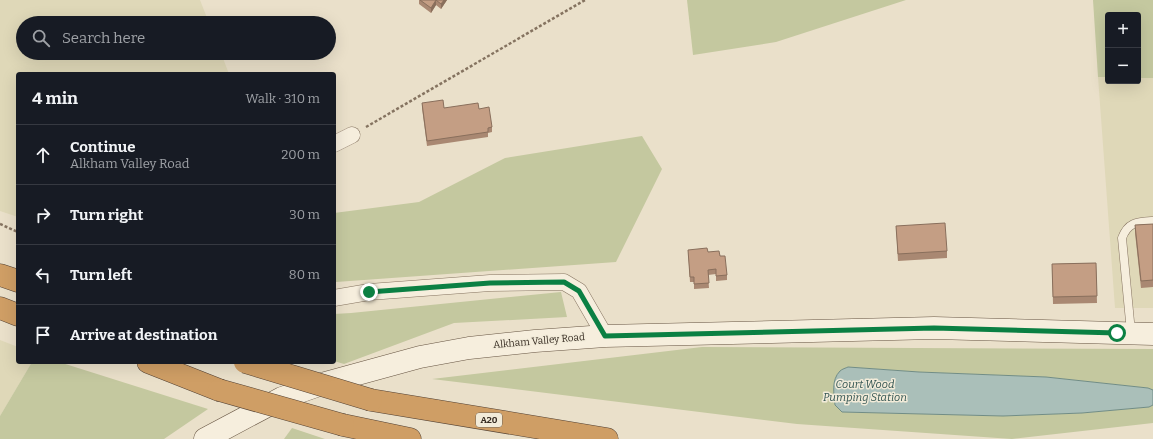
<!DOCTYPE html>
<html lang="en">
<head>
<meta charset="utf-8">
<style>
  body { margin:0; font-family:Bitter,serif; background:#20242c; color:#f1f3f6 }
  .controls { position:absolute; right:12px; top:12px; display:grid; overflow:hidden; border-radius:4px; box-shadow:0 4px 16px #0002 }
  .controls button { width:36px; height:36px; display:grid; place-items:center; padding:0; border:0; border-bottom:1px solid #363941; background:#171b24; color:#f1f3f6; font:20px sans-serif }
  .stop { position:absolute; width:12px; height:12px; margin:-9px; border:3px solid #0b8043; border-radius:50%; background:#fff }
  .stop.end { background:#0b8043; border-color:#fff; box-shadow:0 1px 4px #0008 }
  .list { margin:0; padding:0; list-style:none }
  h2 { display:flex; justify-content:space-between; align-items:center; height:52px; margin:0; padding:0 16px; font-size:17px }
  h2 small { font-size:13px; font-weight:400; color:#9ea1a6 }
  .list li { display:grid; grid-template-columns:26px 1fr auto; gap:12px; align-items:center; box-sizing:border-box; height:60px; padding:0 16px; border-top:1px solid #363941 }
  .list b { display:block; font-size:15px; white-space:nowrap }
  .list p { margin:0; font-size:13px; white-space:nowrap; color:#9ea1a6 }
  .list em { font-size:13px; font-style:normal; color:#9ea1a6 }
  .icon { flex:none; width:22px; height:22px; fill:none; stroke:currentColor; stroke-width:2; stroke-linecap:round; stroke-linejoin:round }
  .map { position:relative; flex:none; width:1153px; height:439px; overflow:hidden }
  .search { position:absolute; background:#171b24; box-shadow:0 4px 16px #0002; left:16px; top:16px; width:320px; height:44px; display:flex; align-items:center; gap:10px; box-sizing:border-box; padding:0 14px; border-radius:22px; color:#9ea1a6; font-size:15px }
  .panel { position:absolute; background:#171b24; box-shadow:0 4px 16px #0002; left:16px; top:72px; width:320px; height:292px; border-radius:4px }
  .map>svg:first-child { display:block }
  .farmland { fill:#dfd8b8 }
  .green { fill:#c4c89f }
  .water { fill:#aabfb9; stroke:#718d86 }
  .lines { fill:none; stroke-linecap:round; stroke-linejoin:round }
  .lane-casing { stroke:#857360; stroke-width:9 }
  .street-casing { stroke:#857360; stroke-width:17 }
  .secondary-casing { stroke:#675543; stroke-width:23 }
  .highway-casing { stroke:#544234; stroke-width:23 }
  .path { stroke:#857360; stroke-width:2.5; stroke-dasharray:3 2; stroke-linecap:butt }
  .lane { stroke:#f6eedd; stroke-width:8 }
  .street { stroke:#f6eedd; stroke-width:16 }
  .secondary { stroke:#f6eedd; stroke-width:22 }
  .highway { stroke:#cf9e65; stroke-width:22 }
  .highway-bridge-casing { stroke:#544234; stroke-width:23; stroke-linecap:butt }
  .highway-bridge { stroke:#cf9e65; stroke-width:22 }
  .wall { fill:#a98872 }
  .shaded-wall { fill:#896f5c }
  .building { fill:#c49e84; stroke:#896f5c }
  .route { stroke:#0b8043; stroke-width:5 }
  .labels { text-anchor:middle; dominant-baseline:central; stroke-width:3; stroke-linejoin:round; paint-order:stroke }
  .shield { fill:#f2ebd9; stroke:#6f6559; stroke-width:1 }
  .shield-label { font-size:9px; font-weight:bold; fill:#372c22 }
  .street-label { font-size:10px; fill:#372c22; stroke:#f2ebd9 }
  .water-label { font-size:11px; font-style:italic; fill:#335552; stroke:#f2ebd9 }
</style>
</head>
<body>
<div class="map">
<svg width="1153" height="439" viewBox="0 0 1153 439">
  <rect width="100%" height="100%" fill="#eae0ca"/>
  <!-- farmland -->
  <g class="farmland">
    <polygon points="0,0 200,0 209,23 23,23 23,53 221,53 229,74 18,74 18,217 0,211"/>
    <polygon points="1098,77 1108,77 1108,81 1138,81 1138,78 1153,78 1153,308 1115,308"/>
    <polygon points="0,340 18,347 18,362 32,362 0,416"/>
  </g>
  <!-- green -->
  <g class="green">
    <polygon points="687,0 906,0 776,42 693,55"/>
    <polygon points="1093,0 1153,0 1153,78 1138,78 1138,15 1108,15 1108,77 1098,77"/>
    <polygon points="642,136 662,169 616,262 336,282 334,271 334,213 419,202 505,158"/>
    <polygon points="561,292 567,317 454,323 344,364 334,361 334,314 351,313"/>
    <polygon points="702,347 1153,349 1153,390 1148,388 1046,377 919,372 848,367 842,412 1003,416 1082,413 1149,407 1153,405 1153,423 1012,439 797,424 432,379"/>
    <polygon points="32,362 59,362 208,409 164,439 0,439 0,416"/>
    <polygon points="292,428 325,439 284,439"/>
  </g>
  <!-- water -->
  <path class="water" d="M848,367l71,5 127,5 102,11 5,2v15l-4,2 -67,6 -79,3 -161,-4 -7,-7c-1,-11 -4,-25 5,-34 2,-2 6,-3 8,-4z"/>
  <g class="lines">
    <defs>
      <path id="lane" d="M1131,332l-9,-94c6,-16 15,-16 31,-17"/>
      <g id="street">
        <polyline points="334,144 352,135"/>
        <polyline points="334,298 369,292 490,283 564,282 579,291 605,336"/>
      </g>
      <polyline id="secondary" points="205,439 282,398 325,383 420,357 469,348 535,341 605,336 934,328 1153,334"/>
      <g id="highway">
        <polyline points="0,275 18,281"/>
        <polyline points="0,308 18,315"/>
        <polyline points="148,362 219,390"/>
        <polyline points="371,400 607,439"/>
        <polyline points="343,425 410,439"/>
      </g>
    </defs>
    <!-- lane casing -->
    <use href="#lane" class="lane-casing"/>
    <!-- street casing -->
    <use href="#street" class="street-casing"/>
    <!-- secondary casing -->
    <use href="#secondary" class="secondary-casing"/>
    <!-- highway casing -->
    <use href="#highway" class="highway-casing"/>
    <!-- path -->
    <g class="path">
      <polyline points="366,127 585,0"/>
      <polyline points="0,224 18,232"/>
    </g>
    <!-- lane -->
    <use href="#lane" class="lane"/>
    <!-- street -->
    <use href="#street" class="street"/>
    <!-- secondary -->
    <use href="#secondary" class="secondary"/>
    <!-- highway -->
    <use href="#highway" class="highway"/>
    <defs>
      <g id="highway-bridge">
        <polyline points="245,362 371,400"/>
        <polyline points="219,390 343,425"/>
      </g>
    </defs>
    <!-- highway-bridge casing -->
    <use href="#highway-bridge" class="highway-bridge-casing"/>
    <!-- highway-bridge -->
    <use href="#highway-bridge" class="highway-bridge"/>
  </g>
  <!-- wall -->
  <g class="wall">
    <polygon points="419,0 447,0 441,9 436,5 431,13 419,4"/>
    <polygon points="422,103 444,108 479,109 492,127 492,132 488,133 488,137 427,146 422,108"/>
    <polygon points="1153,224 1153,287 1141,288 1135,233 1135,225"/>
    <polygon points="896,226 947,251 947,258 898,261"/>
    <polygon points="688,250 708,252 720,256 727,275 727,280 716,281 716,274 708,275 709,288 694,289 694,282 690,282"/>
    <polygon points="1096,263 1097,303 1053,304 1052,264"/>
  </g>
  <!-- shaded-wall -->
  <g class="shaded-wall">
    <polygon points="436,0 436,5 431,13 431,8"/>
    <polygon points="444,0 447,0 441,9 441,4"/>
  </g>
  <!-- building -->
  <g class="building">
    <polygon points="420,0 444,0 441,4 436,0 431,8"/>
    <polygon points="443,100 444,108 478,103 479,109 489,107 492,127 488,128 488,132 427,141 422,103"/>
    <polygon points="945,223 947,251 898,254 896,226"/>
    <polygon points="1153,224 1153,280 1141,281 1135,225"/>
    <polygon points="707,248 708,252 719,251 720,256 725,256 727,275 716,276 716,269 708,270 709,283 694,284 694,277 690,277 688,250"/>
    <polygon points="1096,263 1097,296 1053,297 1052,264"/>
  </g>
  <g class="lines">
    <!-- route -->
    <polyline class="route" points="369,292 490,283 564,282 579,291 605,336 934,328 1117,333"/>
  </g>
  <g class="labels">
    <!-- shield labels -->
    <rect class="shield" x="476" y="413" width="26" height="14" rx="3"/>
    <g class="shield-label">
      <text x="489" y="420">A20</text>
    </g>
    <!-- street labels -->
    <g class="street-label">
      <text transform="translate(539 341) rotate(-5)">Alkham Valley Road</text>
    </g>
    <!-- water labels -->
    <g class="water-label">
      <text x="865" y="384">Court Wood<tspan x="865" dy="13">Pumping Station</tspan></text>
    </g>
  </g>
</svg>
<div class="controls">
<button>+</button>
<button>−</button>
</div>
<div class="stop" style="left:1117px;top:333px"></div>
<div class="stop end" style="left:369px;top:292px"></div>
<div class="search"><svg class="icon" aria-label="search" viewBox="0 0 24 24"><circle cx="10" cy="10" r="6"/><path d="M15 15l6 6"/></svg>Search here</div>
<section class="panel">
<h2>4 min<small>Walk · 310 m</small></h2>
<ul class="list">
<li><svg class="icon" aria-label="ahead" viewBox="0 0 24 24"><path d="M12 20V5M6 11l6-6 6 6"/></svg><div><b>Continue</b><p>Alkham Valley Road</p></div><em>200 m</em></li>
<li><svg class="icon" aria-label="right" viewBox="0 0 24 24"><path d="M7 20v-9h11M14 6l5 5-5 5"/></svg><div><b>Turn right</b></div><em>30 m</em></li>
<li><svg class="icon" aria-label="left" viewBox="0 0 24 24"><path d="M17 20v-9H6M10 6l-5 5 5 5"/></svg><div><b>Turn left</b></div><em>80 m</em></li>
<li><svg class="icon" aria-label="arrive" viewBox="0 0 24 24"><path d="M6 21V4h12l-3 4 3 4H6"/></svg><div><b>Arrive at destination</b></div></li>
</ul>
</section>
</div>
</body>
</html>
